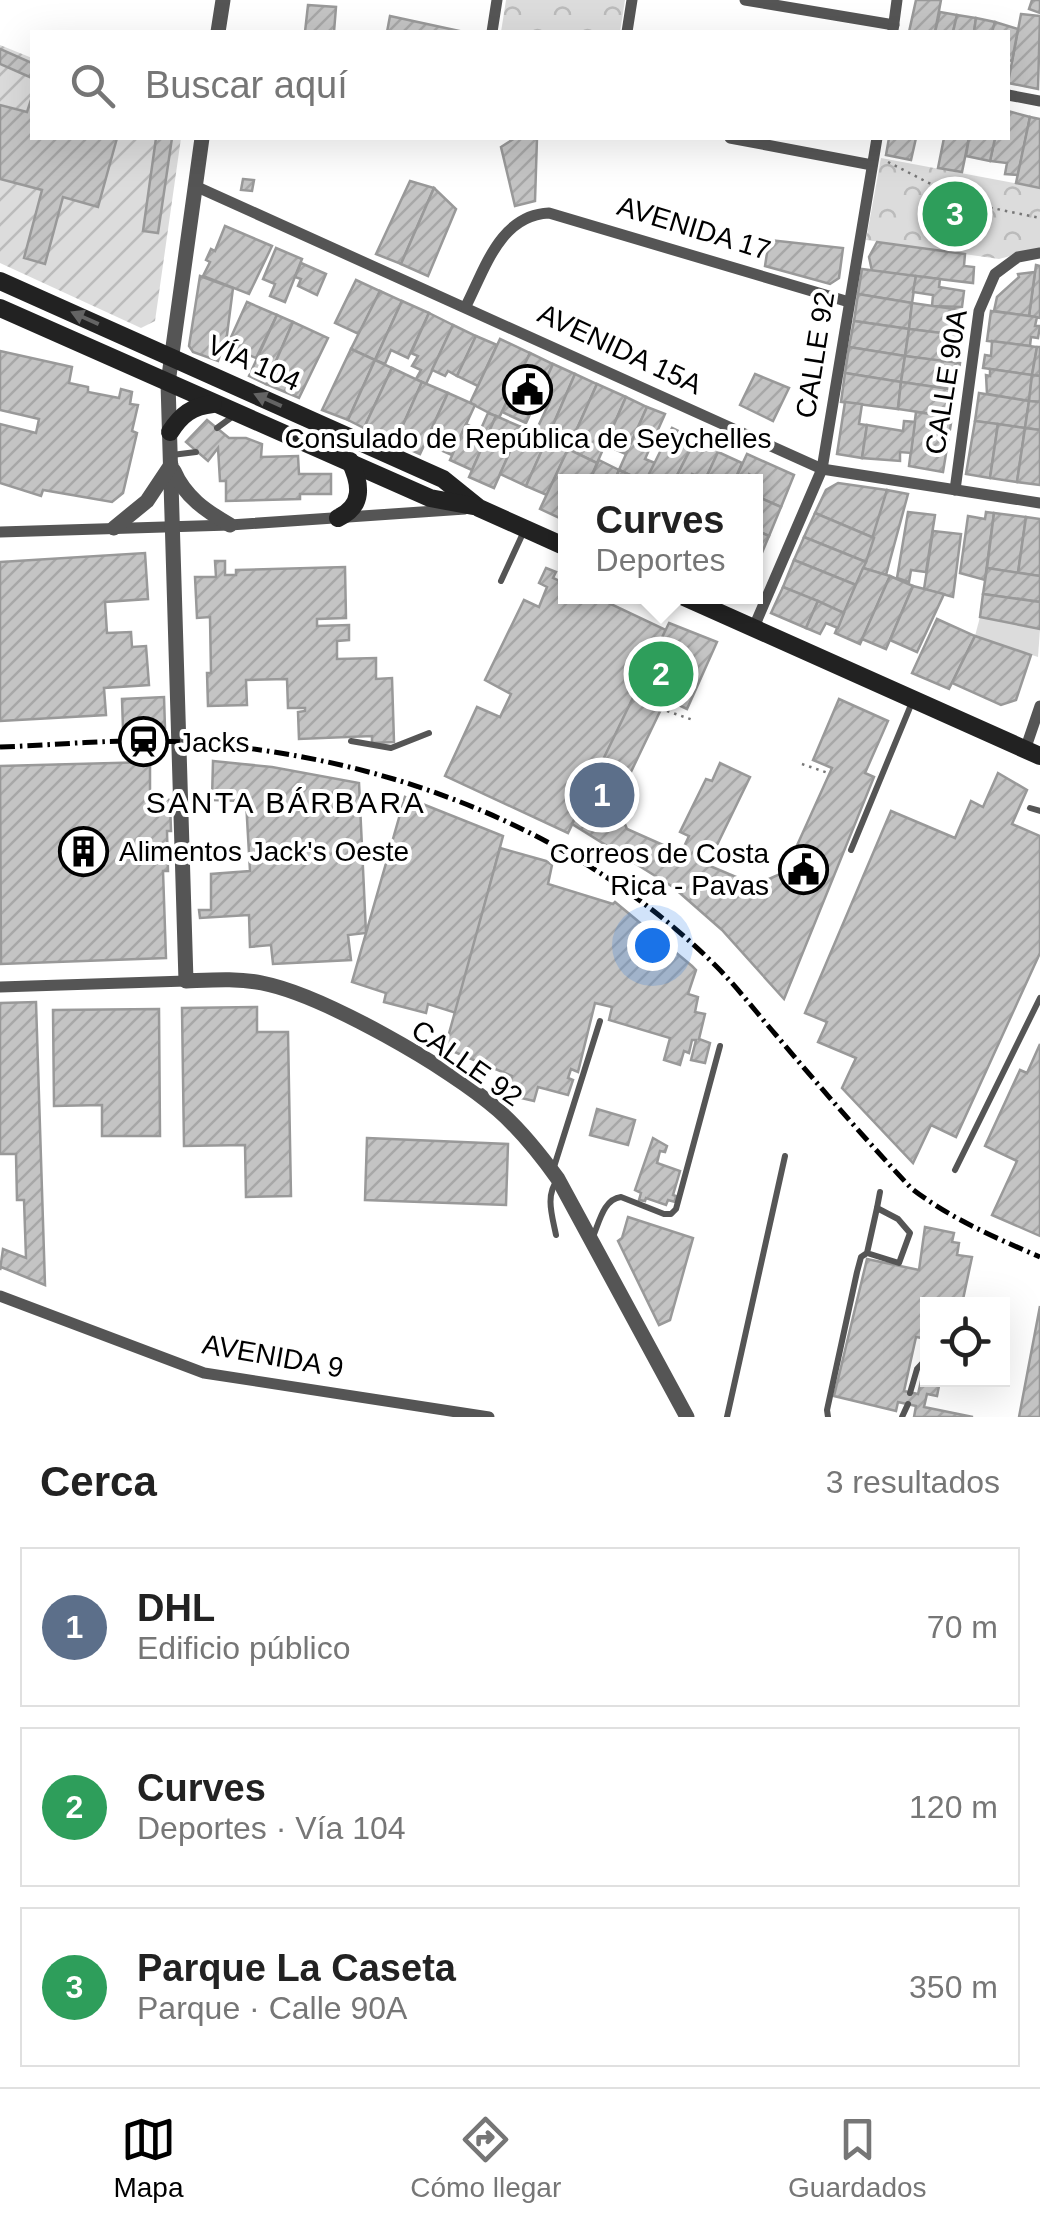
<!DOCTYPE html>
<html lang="es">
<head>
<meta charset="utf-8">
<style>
  body { margin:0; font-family:Helvetica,sans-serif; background:#f6f6f6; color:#222 }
  .controls { position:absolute; right:30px; bottom:30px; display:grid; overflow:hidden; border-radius:0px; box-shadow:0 10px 40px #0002 }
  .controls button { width:90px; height:90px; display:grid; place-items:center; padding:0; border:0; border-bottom:2px solid #e0e0e0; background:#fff; color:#222; font:50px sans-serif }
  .you { position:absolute; left:652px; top:945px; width:35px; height:35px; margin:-25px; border:8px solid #fff; border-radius:50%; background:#1a73e8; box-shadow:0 0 0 15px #1a73e833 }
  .badge { display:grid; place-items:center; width:65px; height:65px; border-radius:50%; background:#000; color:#fff; font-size:32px; font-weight:700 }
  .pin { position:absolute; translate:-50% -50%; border:5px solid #fff; box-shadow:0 2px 10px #0006 }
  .popup { position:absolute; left:558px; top:474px; width:205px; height:130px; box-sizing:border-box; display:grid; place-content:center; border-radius:0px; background:#fff; filter:drop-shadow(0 2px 8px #0005); font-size:32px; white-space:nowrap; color:#767676 }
  .popup b { font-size:38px; color:#222 }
  .popup::after { content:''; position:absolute; left:50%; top:100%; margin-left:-20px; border:20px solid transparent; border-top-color:#fff }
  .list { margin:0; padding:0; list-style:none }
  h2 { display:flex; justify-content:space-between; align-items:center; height:130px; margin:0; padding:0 40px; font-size:42px }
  h2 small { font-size:32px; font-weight:400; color:#767676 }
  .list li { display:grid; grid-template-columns:65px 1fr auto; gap:30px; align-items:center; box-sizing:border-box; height:160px; margin:0 20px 20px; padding:0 20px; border:2px solid #e0e0e0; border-radius:0px }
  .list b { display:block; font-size:38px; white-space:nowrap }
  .list p { margin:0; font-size:32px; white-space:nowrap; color:#767676 }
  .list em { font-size:32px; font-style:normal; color:#767676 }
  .icon { flex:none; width:55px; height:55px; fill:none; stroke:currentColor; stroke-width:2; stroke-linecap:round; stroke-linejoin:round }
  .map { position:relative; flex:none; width:1040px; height:1417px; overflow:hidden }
  .search { position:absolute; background:#fff; box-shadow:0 10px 40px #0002; left:30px; right:30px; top:30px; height:110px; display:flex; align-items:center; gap:25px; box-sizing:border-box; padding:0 35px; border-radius:0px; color:#767676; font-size:38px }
  .sheet { height:670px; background:#fff }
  nav { display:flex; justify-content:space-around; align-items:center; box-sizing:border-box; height:140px; border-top:2px solid #e0e0e0; background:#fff; font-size:28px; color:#767676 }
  nav a { display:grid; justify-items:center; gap:5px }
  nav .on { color:#000 }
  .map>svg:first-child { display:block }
  .grass { fill:#dcdcdc }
  .forest { fill:url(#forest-crowns) }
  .garden { fill:url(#garden-furrows) }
  .building { fill:url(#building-hatch); stroke:#999; stroke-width:2.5 }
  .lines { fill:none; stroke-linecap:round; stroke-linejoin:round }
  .path { stroke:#777; stroke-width:2.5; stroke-dasharray:2.5 5; stroke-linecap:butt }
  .service { stroke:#555; stroke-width:6 }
  .minor { stroke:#555; stroke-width:11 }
  .tertiary { stroke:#555; stroke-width:15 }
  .secondary { stroke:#222; stroke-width:18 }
  .rail { stroke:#000; stroke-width:5; stroke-dasharray:15 5 2.5 5; stroke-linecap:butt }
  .oneway { fill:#646464 }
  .labels { text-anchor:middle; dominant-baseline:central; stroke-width:8; stroke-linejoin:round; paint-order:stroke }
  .street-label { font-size:28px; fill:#000; stroke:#fff }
  .poi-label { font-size:28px; fill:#000; stroke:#fff; text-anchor:start }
  .neighbourhood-label { font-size:30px; letter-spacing:2.5px; fill:#000; stroke:#fff }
</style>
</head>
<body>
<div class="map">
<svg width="1040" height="1417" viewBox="0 0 1040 1417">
  <defs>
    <pattern id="forest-crowns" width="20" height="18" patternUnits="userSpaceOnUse" patternTransform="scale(2.5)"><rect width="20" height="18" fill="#dcdcdc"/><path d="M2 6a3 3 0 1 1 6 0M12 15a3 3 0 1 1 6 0" fill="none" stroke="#bbb"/></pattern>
    <pattern id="garden-furrows" width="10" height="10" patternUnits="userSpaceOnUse" patternTransform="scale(2.5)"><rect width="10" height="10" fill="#dcdcdc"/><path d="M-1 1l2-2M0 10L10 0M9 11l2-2" fill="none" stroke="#bbb"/></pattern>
    <pattern id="building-hatch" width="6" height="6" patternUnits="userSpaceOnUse" patternTransform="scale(2.5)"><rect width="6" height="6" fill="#c4c4c4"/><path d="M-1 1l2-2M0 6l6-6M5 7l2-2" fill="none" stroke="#a7a7a7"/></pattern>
  </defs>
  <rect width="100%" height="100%" fill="#fff"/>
  <!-- grass -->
  <polygon class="grass" points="980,617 1040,629 1038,657 975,636"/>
  <!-- forest -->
  <g class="forest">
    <polygon points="506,0 625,0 620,32 501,32"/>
    <polygon points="881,158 1040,188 1040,248 999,259 866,240"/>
  </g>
  <!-- garden -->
  <g class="garden">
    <polygon points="0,45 32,58 32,101 27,112 0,105"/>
    <polygon points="117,138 181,138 155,321 141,328 0,263 0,179 42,190 24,258 44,264 63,197 98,206"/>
  </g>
  <!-- building -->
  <g class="building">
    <polygon points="916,0 941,0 935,32 909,32"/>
    <polygon points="1032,0 1040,0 1040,13 1029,9"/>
    <polygon points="308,5 336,7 334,32 305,32"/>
    <polygon points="940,12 957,15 953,32 935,32"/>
    <polygon points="1021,14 1040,16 1038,89 1008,83"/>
    <polygon points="957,15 976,18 974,32 953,32"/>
    <polygon points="390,16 464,32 387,32"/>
    <polygon points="976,18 995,22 992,32 974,32"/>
    <polygon points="995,22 1018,29 1012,61 1008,60 1008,32 992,32"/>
    <polygon points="0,49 32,63 32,78 0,64"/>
    <polygon points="31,100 32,138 117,138 98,207 63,197 45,264 24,258 42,190 0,179 0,105 27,112"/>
    <polygon points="1008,111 1030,117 1018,175 1005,174 1007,163 990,161 995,138 1008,138"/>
    <polygon points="1030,117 1040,119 1040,188 1016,183"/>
    <polygon points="156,138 172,138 158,233 143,231"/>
    <polygon points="515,138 537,138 535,201 515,206 501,147"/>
    <polygon points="889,138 916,138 911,160 886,155"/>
    <polygon points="944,138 969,138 962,172 938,168"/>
    <polygon points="969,138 995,138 990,161 966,156"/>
    <polygon points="243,179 254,180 252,191 241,190"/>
    <polygon points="410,181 434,188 401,264 376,254"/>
    <polygon points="434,188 456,209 428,276 401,264"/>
    <polygon points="225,226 272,246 249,294 203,276 210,262 206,260 211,249 215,251"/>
    <polygon points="769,240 843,248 839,278 830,284 765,266"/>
    <polygon points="877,242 965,254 964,266 974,267 973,283 872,271 869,257"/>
    <polygon points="276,248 302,259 285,302 270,296 275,284 263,279"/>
    <polygon points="301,263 326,274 317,295 298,286 301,279 295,277"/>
    <polygon points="1036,265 1040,266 1040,318 1029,316"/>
    <polygon points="862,269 916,276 912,303 858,294"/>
    <polygon points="1035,272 1029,316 994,311 997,297 1019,277 1018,274"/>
    <polygon points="200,276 233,288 227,335 218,361 193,352 189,346"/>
    <polygon points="916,276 940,279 939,287 964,291 962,307 932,306 933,295 913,292"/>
    <polygon points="356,280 380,291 359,334 335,323"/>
    <polygon points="380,291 402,301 375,360 351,349"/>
    <polygon points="858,294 912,303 909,329 854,321"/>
    <polygon points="402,301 429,313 408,358 391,350 385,364 375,360"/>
    <polygon points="247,302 277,315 256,358 227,346"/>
    <polygon points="912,303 961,310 959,329 949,327 949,334 909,329"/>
    <polygon points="991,311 1037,317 1035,326 1040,326 1038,338 1031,337 1030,346 987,341"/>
    <polygon points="429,313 453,325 426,384 416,379 421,370 412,366 418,356 411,353"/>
    <polygon points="277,315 293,322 266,384 249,376"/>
    <polygon points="854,321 909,329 905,356 849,347"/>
    <polygon points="293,322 328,338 299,398 266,384"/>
    <polygon points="453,325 476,336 457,376 448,371 445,376 432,370"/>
    <polygon points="909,329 958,335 955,363 905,356"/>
    <polygon points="476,336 497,345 478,386 457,376"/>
    <polygon points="500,339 530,353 499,418 470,403"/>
    <polygon points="992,341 1037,347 1032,375 983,368 985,355 991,356"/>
    <polygon points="849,347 905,356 901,382 845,373"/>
    <polygon points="1037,347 1040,347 1040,376 1032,375"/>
    <polygon points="351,349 375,360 348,420 322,410"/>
    <polygon points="0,351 72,367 69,383 88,387 88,392 119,398 121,389 132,392 130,404 138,405 132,431 137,433 123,493 112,502 43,490 41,496 0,483 0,424 36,433 39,419 0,410"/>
    <polygon points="530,353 553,364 526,423 502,412"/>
    <polygon points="905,356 960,363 956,390 901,382"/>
    <polygon points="375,360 392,368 364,428 348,420"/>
    <polygon points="553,364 575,374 547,439 535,433 550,401 539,395"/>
    <polygon points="392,368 422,382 395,443 364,428"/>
    <polygon points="990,369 1032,375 1029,401 987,394 986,375 990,376"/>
    <polygon points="845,373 901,382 898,409 841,402"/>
    <polygon points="575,374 597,384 568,449 547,439"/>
    <polygon points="755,374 789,388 773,421 740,405"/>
    <polygon points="1032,375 1040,376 1040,402 1029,401"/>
    <polygon points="422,382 448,393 420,454 395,443"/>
    <polygon points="901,382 956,390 952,417 898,409"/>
    <polygon points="597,384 626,397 597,463 568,449"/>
    <polygon points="448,393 475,405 452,455 425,443"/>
    <polygon points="979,393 1029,401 1025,428 975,421"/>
    <polygon points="626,397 647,407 626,454 605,445"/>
    <polygon points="1029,401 1040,402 1040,430 1025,428"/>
    <polygon points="845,402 862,404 859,424 867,425 862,458 837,454"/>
    <polygon points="647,407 665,414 645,459 655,463 645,482 619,470"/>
    <polygon points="916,412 952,417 943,472 909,466"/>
    <polygon points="488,413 496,416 472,470 450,460 466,424 480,431"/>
    <polygon points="496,416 521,427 494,488 469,477"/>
    <polygon points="207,420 229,438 246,438 262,444 261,457 298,456 299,474 331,474 331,494 300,494 300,499 226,501 226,481 220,481 218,448 208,461 186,442"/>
    <polygon points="904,421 915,422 911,453 900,452 900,461 862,458 867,425 903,431"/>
    <polygon points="975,421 998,424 990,478 966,474"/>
    <polygon points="998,424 1025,428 1017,482 990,478"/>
    <polygon points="521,427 547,439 526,486 500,474"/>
    <polygon points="672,428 695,439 674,482 645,482"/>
    <polygon points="1025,428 1040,430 1040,485 1017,482"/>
    <polygon points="698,435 721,446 705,480 692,474 688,482 679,482 675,479"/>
    <polygon points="547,439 568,449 547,495 526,486"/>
    <polygon points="568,449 597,463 589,482 566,482 566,521 540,509"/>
    <polygon points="718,452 742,463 734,482 704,482"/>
    <polygon points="747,454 794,475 781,507 756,496 757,479 749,474 746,482 734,482"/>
    <polygon points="599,460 619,470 614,482 589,482"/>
    <polygon points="619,470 645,482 614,482"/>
    <polygon points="838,483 887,490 874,538 815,513 826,490"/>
    <polygon points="887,490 908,494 886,575 863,568"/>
    <polygon points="756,496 781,507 769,536 756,530"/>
    <polygon points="908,512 935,515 926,572 911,570 909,582 897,578"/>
    <polygon points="986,512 994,513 985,580 960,573 968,516 985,519"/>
    <polygon points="815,513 874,538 866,562 804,537"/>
    <polygon points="994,513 1026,517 1018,573 987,568"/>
    <polygon points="1026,517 1040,519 1040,576 1018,573"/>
    <polygon points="756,530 769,536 756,567"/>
    <polygon points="933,531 961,534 953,597 924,589"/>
    <polygon points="804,537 866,562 856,585 794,560"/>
    <polygon points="145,553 148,599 105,602 107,633 131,632 132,647 146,646 149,685 104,688 106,715 0,721 0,562"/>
    <polygon points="794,560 856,585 844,613 783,587"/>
    <polygon points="215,561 225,561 225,575 236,575 236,570 345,567 346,618 317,619 317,626 349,625 349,640 337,641 337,659 376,658 376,679 392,678 394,742 372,743 372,736 299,739 298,712 305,711 305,708 288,708 287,679 246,680 247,705 208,706 207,673 211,673 210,617 197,618 195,577 216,577"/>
    <polygon points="546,568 556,572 553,578 566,584 566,596 594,596 666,630 568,833 445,776 477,707 500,717 511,694 485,680 524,600 539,607 547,587 539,583"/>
    <polygon points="863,568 890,576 860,644 835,633"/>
    <polygon points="987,568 1040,576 1040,602 983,594"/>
    <polygon points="890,576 913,586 886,649 862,639"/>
    <polygon points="913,586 944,594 917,652 890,640"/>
    <polygon points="783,587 818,601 806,628 771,613"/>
    <polygon points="983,594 1040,602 1040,629 980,617"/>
    <polygon points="818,601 844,613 838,628 826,623 820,634 806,628"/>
    <polygon points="937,619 975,636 949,689 912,673"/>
    <polygon points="669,623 717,642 687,709 666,699 616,803 627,829 681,853 689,836 680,832 706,779 712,781 720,763 750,777 716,847 707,843 698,861 755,885 785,872 832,768 813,760 839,699 888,721 865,773 874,777 784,999 722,930 673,887 572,824"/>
    <polygon points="975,636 1031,655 1016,700 1001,705 952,683"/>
    <polygon points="164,697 165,728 123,729 122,699"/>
    <polygon points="213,761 272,767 359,783 366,933 348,935 351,960 273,964 271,945 250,947 249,915 200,918 199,910 211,910 211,874 250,871 246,801 212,800"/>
    <polygon points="150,762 150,799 170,800 171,831 167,831 168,871 163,871 166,958 1,964 0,766"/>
    <polygon points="998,773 1027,790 1012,824 1040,836 1040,953 956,1137 931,1125 913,1163 842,1088 856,1058 818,1042 827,1022 805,1013 891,811 955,838 971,801 983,807"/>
    <polygon points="405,797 503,836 456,1013 428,1004 426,1013 384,1002 386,993 352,982"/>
    <polygon points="500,848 546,861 552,865 548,884 613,904 615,902 692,966 696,970 688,994 698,997 695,1012 705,1014 699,1039 710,1043 705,1063 691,1060 696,1040 692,1040 689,1053 684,1051 680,1065 664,1060 670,1038 609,1020 612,1007 595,1003 578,1072 571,1069 568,1078 573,1080 568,1095 538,1087 534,1101 517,1097 518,1091 509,1088 512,1076 445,1048"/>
    <polygon points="36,1002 45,1285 1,1267 0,1270 3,1249 26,1258 24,1200 17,1200 16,1154 0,1154 0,1003"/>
    <polygon points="257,1007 257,1032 288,1032 291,1196 246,1197 245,1145 184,1146 182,1008"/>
    <polygon points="159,1009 160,1136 102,1136 102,1105 54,1106 53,1010"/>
    <polygon points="1040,1044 1040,1236 992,1215 1017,1161 985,1146 1020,1070 1027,1073"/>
    <polygon points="597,1109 635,1120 628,1145 590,1135"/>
    <polygon points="367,1138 508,1144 506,1205 365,1200"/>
    <polygon points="653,1138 667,1146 665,1152 660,1151 657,1163 680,1171 673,1195 676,1196 675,1202 668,1200 666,1205 646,1198 645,1201 639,1200 641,1193 635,1190"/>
    <polygon points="628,1217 693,1238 670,1320 659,1325 618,1241 622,1238"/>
    <polygon points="925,1227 954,1233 952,1242 959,1243 957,1255 972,1257 962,1304 928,1304 928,1339 916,1337 904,1391 918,1394 921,1381 939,1386 937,1396 927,1394 924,1407 973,1417 914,1417 916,1406 898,1402 896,1411 834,1396 867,1259 919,1270"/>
    <polygon points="1040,1306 1040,1417 1019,1417"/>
  </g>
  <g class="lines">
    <!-- path -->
    <g class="path">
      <polyline points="888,162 968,203 1040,218"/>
      <polyline points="667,711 693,720"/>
      <polyline points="802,764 828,773"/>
    </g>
    <!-- service -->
    <g class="service">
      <polyline points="217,428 236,414"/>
      <polyline points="172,455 196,452"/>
      <polyline points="501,581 524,531"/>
      <polyline points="351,741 391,748 429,733"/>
      <polyline points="1030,808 1040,811"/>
      <polyline points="851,850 913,700"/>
      <polyline points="553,1170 600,1021"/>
      <polyline points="955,1170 1040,998"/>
      <polyline points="877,1208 880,1192"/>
      <path d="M556,1235c-4,-20 -11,-40 2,-56"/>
      <path d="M592,1239c7,-15 11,-40 29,-42l43,17h7l5,-5 44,-163"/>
      <polyline points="910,1393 917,1369 928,1357"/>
      <polyline points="727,1417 785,1156"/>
      <polyline points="828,1417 827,1410 857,1272 861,1257 867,1253 877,1208 898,1219 910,1233 899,1263 867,1253"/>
      <polyline points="902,1417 908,1404"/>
    </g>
    <!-- minor -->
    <g class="minor">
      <polyline points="745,0 894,25"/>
      <polyline points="893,30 897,0"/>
      <polyline points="492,32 497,0"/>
      <polyline points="627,32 632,0"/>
      <polyline points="1008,95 1040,101"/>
      <polyline points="730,138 872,165"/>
      <polyline points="195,186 822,469 1040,503"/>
      <path d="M466,306c19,-37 34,-91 83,-93l300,89"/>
      <polyline points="955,490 979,311 995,274 1018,257 1040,253"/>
      <polyline points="0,532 230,525 465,509"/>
      <polyline points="754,627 822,469 877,138"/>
      <polyline points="1025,750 1040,706"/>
      <polyline points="0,987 186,981"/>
      <polyline points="0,1296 204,1373 489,1417"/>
    </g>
    <!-- tertiary -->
    <g class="tertiary">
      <polyline points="218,32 223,0"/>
      <path d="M202,138l-34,245 18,598c26,-1 51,-3 76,2 61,12 189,85 236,127 23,20 42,44 60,69l129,238"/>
      <path d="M174,471c11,26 32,40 56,54"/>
      <polyline points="114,528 147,501 171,465"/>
    </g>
    <!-- secondary -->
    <g class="secondary">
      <polyline points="0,281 443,479 479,508 566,547"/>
      <polyline points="0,308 430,498 473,506"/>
      <path d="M170,432c11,-17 22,-26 43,-28"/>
      <path d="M338,518c26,-12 23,-34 12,-57"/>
      <polyline points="682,596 1040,756"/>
    </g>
    <!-- rail -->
    <path class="rail" d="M0,747c60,-2 122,-9 182,-5 197,12 392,83 534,224 21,21 40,46 60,69 44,52 89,104 135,153 40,31 83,49 129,69"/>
  </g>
  <!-- one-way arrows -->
  <defs><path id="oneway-solid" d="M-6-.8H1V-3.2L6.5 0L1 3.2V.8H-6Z" transform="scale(2.5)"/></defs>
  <g class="oneway">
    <use href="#oneway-solid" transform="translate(85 318) rotate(-156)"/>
    <use href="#oneway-solid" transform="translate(268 400) rotate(-156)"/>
  </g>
  <!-- icons -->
  <defs>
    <symbol id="civic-ring" viewBox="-11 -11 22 22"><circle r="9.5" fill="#fff" stroke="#000" stroke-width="1.5"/><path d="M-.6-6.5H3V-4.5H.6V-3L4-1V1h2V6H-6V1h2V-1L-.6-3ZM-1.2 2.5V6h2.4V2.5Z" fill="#000"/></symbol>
    <symbol id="station-ring" viewBox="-11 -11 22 22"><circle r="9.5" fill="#fff" stroke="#000" stroke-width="1.5"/><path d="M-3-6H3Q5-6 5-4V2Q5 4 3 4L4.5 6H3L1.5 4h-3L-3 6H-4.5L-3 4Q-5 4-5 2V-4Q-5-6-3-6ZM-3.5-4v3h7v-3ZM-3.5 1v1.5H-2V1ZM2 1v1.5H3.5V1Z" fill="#000"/></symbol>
    <symbol id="building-ring" viewBox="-11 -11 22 22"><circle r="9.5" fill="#fff" stroke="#000" stroke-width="1.5"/><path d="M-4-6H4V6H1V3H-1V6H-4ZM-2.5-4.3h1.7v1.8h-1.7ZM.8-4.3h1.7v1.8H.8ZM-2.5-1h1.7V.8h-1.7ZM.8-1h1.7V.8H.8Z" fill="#000"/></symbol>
  </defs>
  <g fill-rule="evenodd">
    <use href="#civic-ring" x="500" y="362" width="55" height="55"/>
    <use href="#station-ring" x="116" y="714" width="55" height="55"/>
    <use href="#building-ring" x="56" y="824" width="55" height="55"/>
    <use href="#civic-ring" x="776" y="842" width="55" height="55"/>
  </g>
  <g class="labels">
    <!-- street labels -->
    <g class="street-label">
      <text transform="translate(694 228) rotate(17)">AVENIDA 17</text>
      <text transform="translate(620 349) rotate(25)">AVENIDA 15A</text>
      <text transform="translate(815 355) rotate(-81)">CALLE 92</text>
      <text transform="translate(254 363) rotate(24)">VÍA 104</text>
      <text transform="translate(946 382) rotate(-81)">CALLE 90A</text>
      <text transform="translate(467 1063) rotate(35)">CALLE 92</text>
      <text transform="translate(273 1356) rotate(10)">AVENIDA 9</text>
    </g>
    <!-- poi labels -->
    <g class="poi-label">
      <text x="528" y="438" text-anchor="middle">Consulado de República de Seychelles</text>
      <text x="178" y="742">Jacks</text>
      <text x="119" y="851">Alimentos Jack's Oeste</text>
      <text x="769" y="853" text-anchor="end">Correos de Costa<tspan x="769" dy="32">Rica - Pavas</tspan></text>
    </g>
    <!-- neighbourhood labels -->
    <g class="neighbourhood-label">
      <text x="286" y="802">SANTA BÁRBARA</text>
    </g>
  </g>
</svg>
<div class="controls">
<button><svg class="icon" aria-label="locate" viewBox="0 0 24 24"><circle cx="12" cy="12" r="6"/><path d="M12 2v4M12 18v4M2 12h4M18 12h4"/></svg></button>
</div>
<div class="you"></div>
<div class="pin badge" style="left:602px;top:795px;background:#5c6f8a">1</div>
<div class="pin badge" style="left:661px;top:674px;background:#2e9e5b">2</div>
<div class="popup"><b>Curves</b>Deportes</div>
<div class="pin badge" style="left:955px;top:214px;background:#2e9e5b">3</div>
<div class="search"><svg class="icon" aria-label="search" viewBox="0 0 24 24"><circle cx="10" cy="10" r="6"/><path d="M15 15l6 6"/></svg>Buscar aquí</div>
</div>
<section class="sheet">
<h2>Cerca<small>3 resultados</small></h2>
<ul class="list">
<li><span class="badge" style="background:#5c6f8a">1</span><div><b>DHL</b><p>Edificio público</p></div><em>70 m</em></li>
<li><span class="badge" style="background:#2e9e5b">2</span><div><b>Curves</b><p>Deportes · Vía 104</p></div><em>120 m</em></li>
<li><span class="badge" style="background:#2e9e5b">3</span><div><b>Parque La Caseta</b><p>Parque · Calle 90A</p></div><em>350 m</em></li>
</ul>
</section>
<nav>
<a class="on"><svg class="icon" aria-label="map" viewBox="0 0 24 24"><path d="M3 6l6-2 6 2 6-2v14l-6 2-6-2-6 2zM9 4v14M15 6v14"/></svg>Mapa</a>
<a><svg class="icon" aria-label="directions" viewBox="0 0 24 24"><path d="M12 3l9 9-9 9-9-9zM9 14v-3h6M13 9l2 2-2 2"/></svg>Cómo llegar</a>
<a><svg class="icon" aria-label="saved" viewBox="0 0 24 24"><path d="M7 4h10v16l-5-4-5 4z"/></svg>Guardados</a>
</nav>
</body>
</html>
